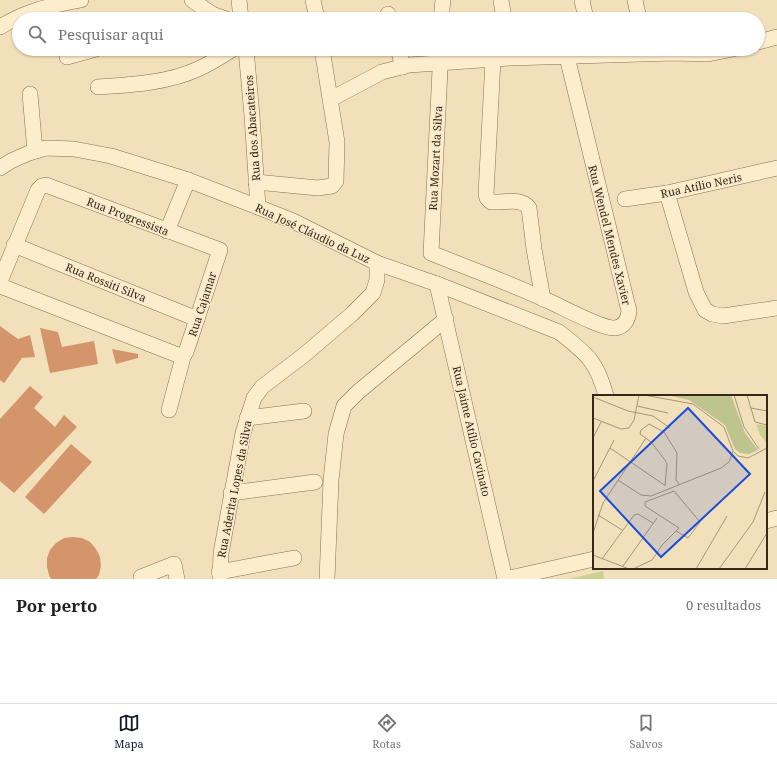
<!DOCTYPE html>
<html lang="pt">
<head>
<meta charset="utf-8">
<style>
  body { margin:0; font-family:"Noto Serif",serif; background:#f2f2f2; color:#222 }
  .list { margin:0; padding:0; list-style:none }
  h2 { display:flex; justify-content:space-between; align-items:center; height:52px; margin:0; padding:0 16px; font-size:17px }
  h2 small { font-size:13px; font-weight:400; color:#767676 }
  .icon { flex:none; width:22px; height:22px; fill:none; stroke:currentColor; stroke-width:2; stroke-linecap:round; stroke-linejoin:round }
  .map { position:relative; flex:none; width:777px; height:579px; overflow:hidden }
  .search { position:absolute; background:#fff; box-shadow:0 1px 3px #0004; left:12px; right:12px; top:12px; height:44px; display:flex; align-items:center; gap:10px; box-sizing:border-box; padding:0 14px; border-radius:22px; color:#767676; font-size:15px }
  .sheet { height:124px; background:#fff }
  nav { display:flex; justify-content:space-around; align-items:center; box-sizing:border-box; height:56px; border-top:1px solid #e0e0e0; background:#fff; font-size:11px; color:#767676 }
  nav a { display:grid; justify-items:center; gap:2px }
  nav .on { color:#111827 }
  .map>svg:first-child { display:block }
  .pitch { fill:#cad08d }
  .building { fill:#d4956b }
  .lines { fill:none; stroke-linecap:round; stroke-linejoin:round }
  .minor-casing { stroke:#8a6f53; stroke-width:16 }
  .minor { stroke:#fcedcd; stroke-width:15 }
  .labels { text-anchor:middle; dominant-baseline:central; stroke-width:3; stroke-linejoin:round; paint-order:stroke }
  .street-label { font-size:11px; fill:#372719; stroke:#f9eaca }
  .inset-road { fill:none; stroke:#a7967a; stroke-width:1 }
  .view { fill:#1d4ed8; fill-opacity:0.15; stroke:#1d4ed8; stroke-width:2 }
  .inset-edge { fill:none; stroke:#372719; stroke-width:2 }
</style>
</head>
<body>
<div class="map">
<svg width="777" height="579" viewBox="0 0 777 579">
  <rect width="100%" height="100%" fill="#f2e0ba"/>
  <!-- pitch -->
  <polygon class="pitch" points="603,571 604,579 569,579"/>
  <!-- building -->
  <g class="building">
    <polygon points="0,326 18,339 30,335 35,357 22,358 4,383 0,380"/>
    <polygon points="40,328 58,332 62,347 94,341 98,364 50,373"/>
    <polygon points="112,349 138,354 138,358 116,364"/>
    <polygon points="30,386 43,397 34,408 55,427 64,415 77,427 14,493 0,481 0,419"/>
    <polygon points="71,444 92,462 44,514 25,497"/>
    <polygon points="73,537 82,538 90,542 96,549 100,557 101,566 99,575 96,579 51,579 49,575 47,567 47,558 50,550 56,543 64,538"/>
  </g>
  <g class="lines">
    <defs>
      <g id="minor">
        <polyline points="192,0 212,14 226,19"/>
        <polyline points="239,0 241,19"/>
        <polyline points="313,0 317,19"/>
        <polyline points="501,0 504,19"/>
        <polyline points="582,0 586,19"/>
        <polyline points="635,0 639,19"/>
        <polyline points="388,14 389,19"/>
        <polyline points="441,19 443,0"/>
        <path d="M0,27c28,-17 49,-21 81,-27"/>
        <polyline points="758,42 777,37"/>
        <polyline points="246,49 252,116 258,207"/>
        <polyline points="398,49 403,67"/>
        <path d="M441,49l-10,204c37,15 76,29 113,46 15,6 57,30 71,29 9,-1 13,-8 14,-17l-62,-254"/>
        <polyline points="67,57 96,49"/>
        <path d="M493,60l-7,134 1,4 4,4c13,1 30,-5 38,6l5,41 9,50"/>
        <path d="M98,87c32,-2 70,-4 100,-18 12,-5 24,-13 35,-20"/>
        <polyline points="30,94 35,151"/>
        <polyline points="331,99 382,72 409,65 510,58 674,53 708,54 733,49"/>
        <path d="M0,168l11,-7 18,-8 17,-5 28,1 37,7 77,24 70,27 35,14 84,42 60,21 122,48c27,21 38,29 47,64"/>
        <polyline points="256,182 318,188 332,186 336,181 337,142 322,49"/>
        <polyline points="667,193 696,292 705,310 712,314 723,316 777,308"/>
        <polyline points="625,199 667,193 777,168"/>
        <polyline points="167,231 188,180"/>
        <polyline points="14,245 197,319"/>
        <polyline points="437,284 505,579"/>
        <polyline points="169,410 183,357 186,352 220,250 46,185 42,186 38,190 1,279 1,284 3,287 183,357"/>
        <polyline points="247,418 304,411"/>
        <polyline points="231,493 315,482"/>
        <polyline points="766,521 777,518"/>
        <polyline points="219,572 294,558"/>
        <polyline points="141,577 174,564 177,579"/>
        <polyline points="220,579 221,553 243,433 254,398 262,387 304,355 352,314 373,293 377,280 377,263"/>
        <polyline points="327,579 331,480 336,434 344,406 358,392 446,319"/>
        <polyline points="506,579 594,559"/>
      </g>
    </defs>
    <!-- minor casing -->
    <use href="#minor" class="minor-casing"/>
    <!-- minor -->
    <use href="#minor" class="minor"/>
  </g>
  <g class="labels">
    <!-- street labels -->
    <g class="street-label">
      <text transform="translate(252 128) rotate(-94)">Rua dos Abacateiros</text>
      <text transform="translate(435 158) rotate(-87)">Rua Mozart da Silva</text>
      <text transform="translate(701 185) rotate(-12)">Rua Atílio Neris</text>
      <text transform="translate(128 216) rotate(21)">Rua Progressista</text>
      <text transform="translate(313 233) rotate(25)">Rua José Cláudio da Luz</text>
      <text transform="translate(610 235) rotate(76)">Rua Wendel Mendes Xavier</text>
      <text transform="translate(106 282) rotate(22)">Rua Rossiti Silva</text>
      <text transform="translate(202 304) rotate(-72)">Rua Cajamar</text>
      <text transform="translate(472 431) rotate(77)">Rua Jaime Atílio Cavinato</text>
      <text transform="translate(234 489) rotate(-79)">Rua Aderita Lopes da Silva</text>
    </g>
  </g>
  <!-- overview -->
  <g transform="translate(593 395)">
    <rect width="174" height="174" fill="#f2e0ba"/>
    <path d="M74,0h64l14,38 13,17 -9,4 -9,-1 -5,-4 -10,-24 -36,-25z" fill="#bec48e"/>
    <path d="M163,29l11,2v17l-7,-8z" fill="#cad08d"/>
    <path class="inset-road" d="M51,0l49,9 31,23 9,24 5,5 10,2 19,-10M141,0l10,32 15,22M154,0l8,27 12,3M0,2l35,14 25,5 17,12M44,11l31,7M158,13l16,3M0,23l28,11 8,-1 5,-8 5,-25M0,43l8,-16M17,53l56,38M25,85l23,15 10,1 70,-28 8,-6 4,-11M0,86l21,-41M72,90l2,-21 -2,-4 -14,-18 -11,-8 1,-4 8,-6 15,8 13,21 -1,27 3,4M5,120l24,15M0,138l10,-30 43,-65M0,160l36,14M9,164l32,-44 4,-1 15,9M30,171l34,-48M40,174l19,-9 11,-16 16,-16 -34,-22v-4l29,-11 26,31 -12,16 -12,-7M103,174l31,-53M126,174l34,-47 12,-30M152,174l22,-36"/>
    <path class="view" d="M95,13l62,66 -89,83 -61,-66z"/>
    <rect width="174" height="174" class="inset-edge"/>
  </g>
</svg>
<div class="search"><svg class="icon" aria-label="search" viewBox="0 0 24 24"><circle cx="10" cy="10" r="6"/><path d="M15 15l6 6"/></svg>Pesquisar aqui</div>
</div>
<section class="sheet">
<h2>Por perto<small>0 resultados</small></h2>
<ul class="list">
</ul>
</section>
<nav>
<a class="on"><svg class="icon" aria-label="map" viewBox="0 0 24 24"><path d="M3 6l6-2 6 2 6-2v14l-6 2-6-2-6 2zM9 4v14M15 6v14"/></svg>Mapa</a>
<a><svg class="icon" aria-label="directions" viewBox="0 0 24 24"><path d="M12 3l9 9-9 9-9-9zM9 14v-3h6M13 9l2 2-2 2"/></svg>Rotas</a>
<a><svg class="icon" aria-label="saved" viewBox="0 0 24 24"><path d="M7 4h10v16l-5-4-5 4z"/></svg>Salvos</a>
</nav>
</body>
</html>
